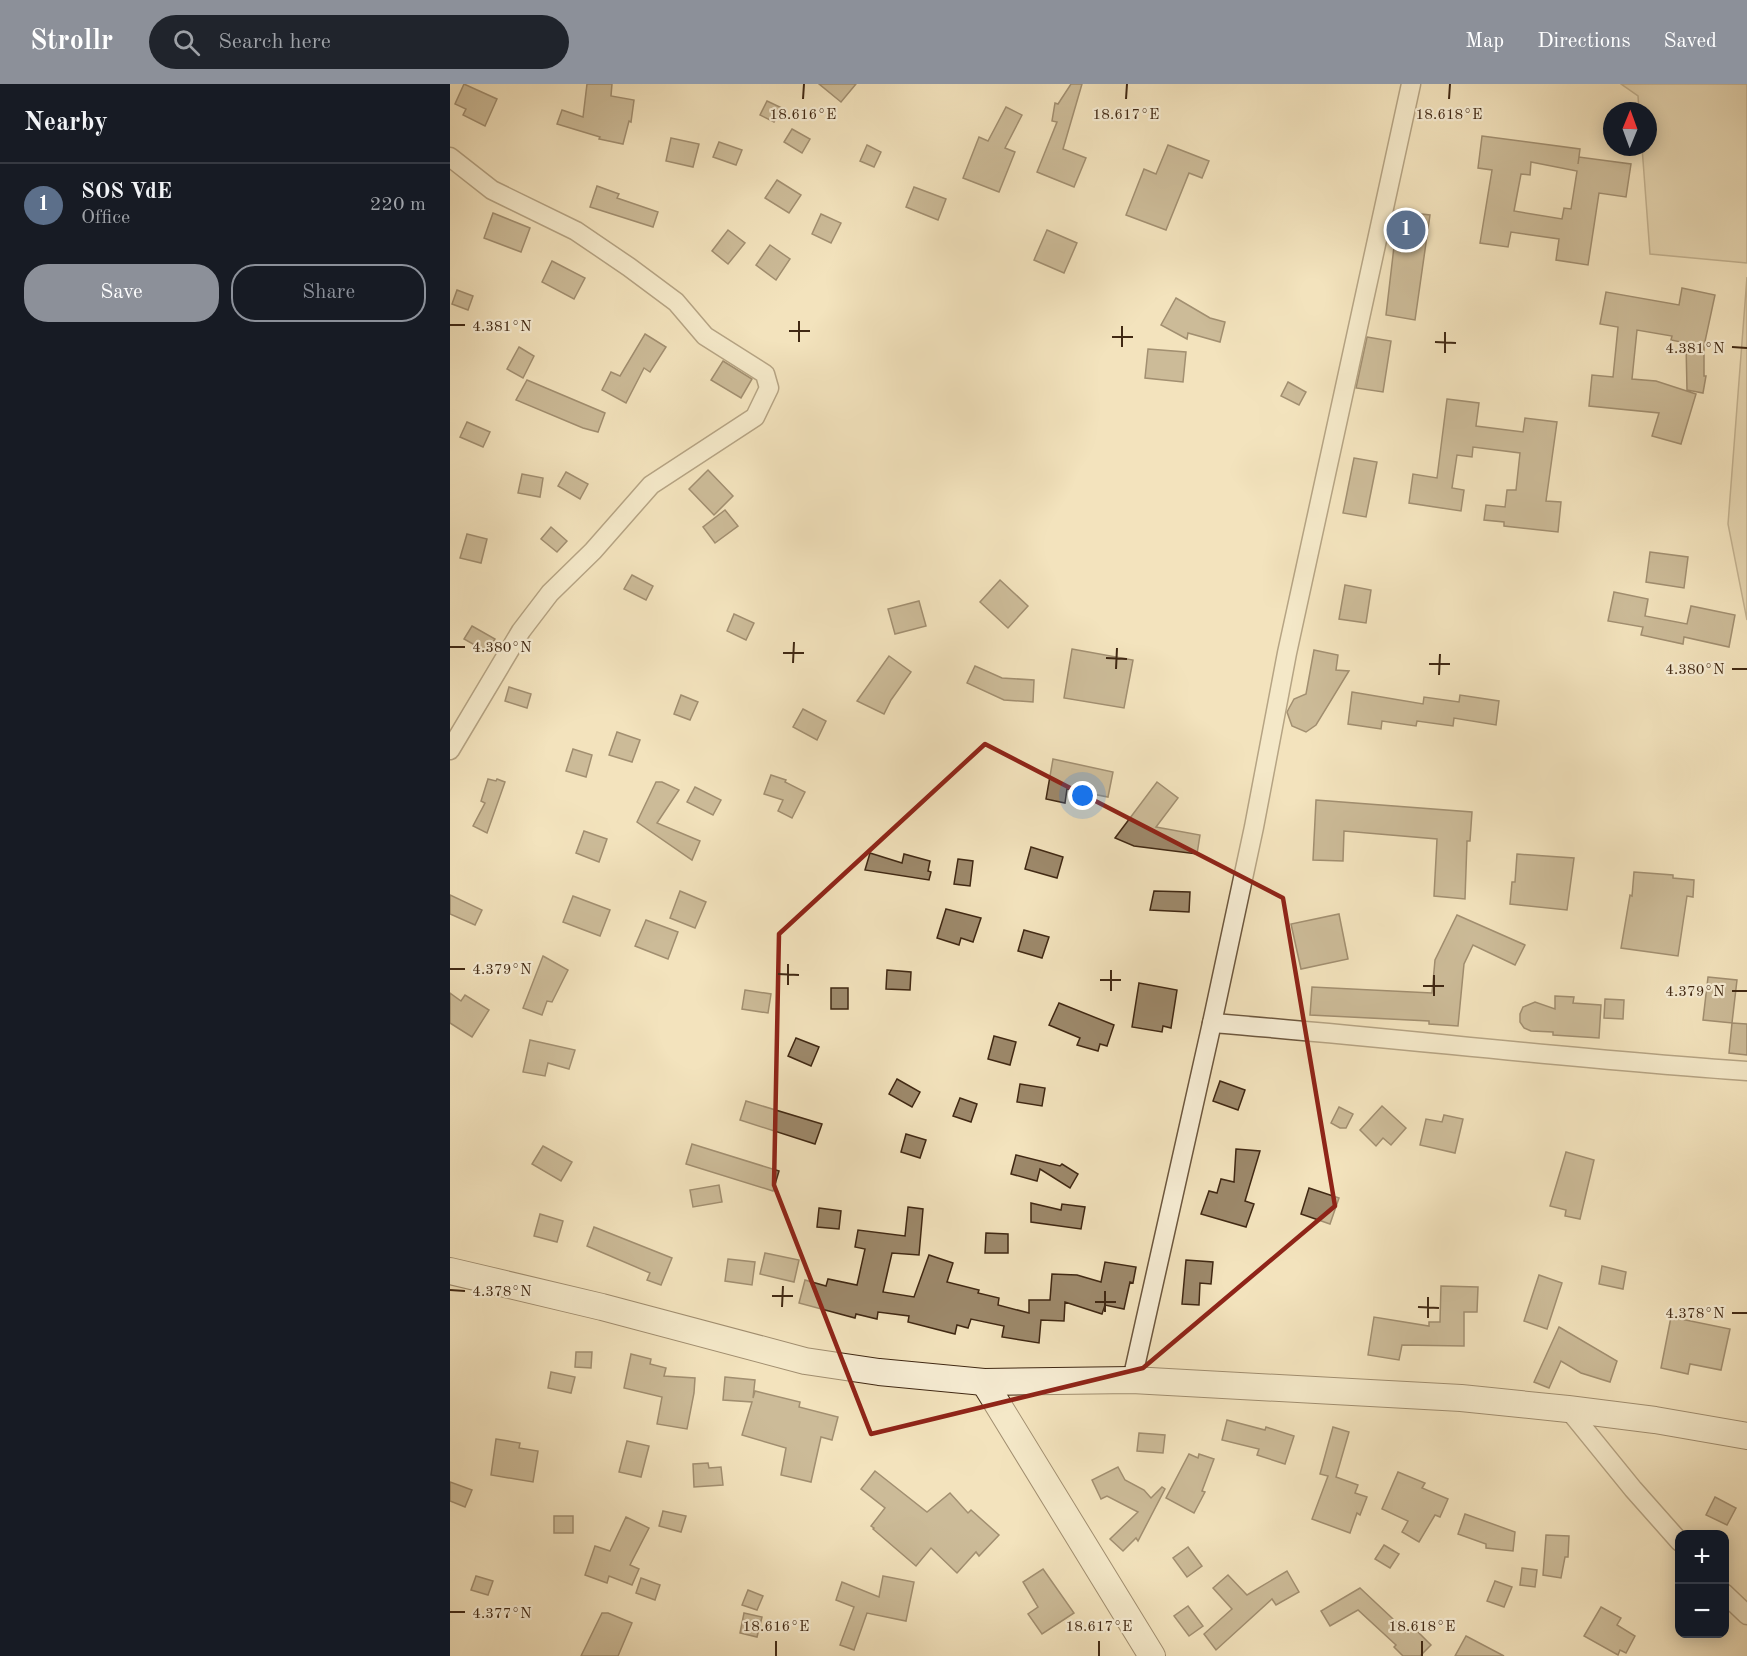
<!DOCTYPE html>
<html lang="en">
<head>
<meta charset="utf-8">
<style>
  body { margin:0; font-family:"Old Standard TT",serif; background:#20242c; color:#f1f3f6 }
  .controls { position:absolute; right:18px; bottom:18px; display:grid; overflow:hidden; border-radius:12px; box-shadow:0 3px 15px #0003 }
  .controls button { width:54px; height:54px; display:grid; place-items:center; padding:0; border:0; border-bottom:2px solid #363941; background:#171b24; color:#f1f3f6; font:30px sans-serif }
  .compass { position:absolute; left:1153px; top:18px; width:54px; height:54px; border-radius:50%; background:#171b24; box-shadow:0 3px 15px #0003; rotate:1deg }
  .you { position:absolute; left:633px; top:712px; width:21px; height:21px; margin:-15px; border:4px solid #fff; border-radius:50%; background:#1a73e8; box-shadow:0 0 0 9px #1a73e833 }
  .badge { display:grid; place-items:center; width:39px; height:39px; border-radius:50%; background:#8c9099; color:#fff; font-size:20px; font-weight:700 }
  .pin { position:absolute; translate:-50% -50%; border:3px solid #fff; box-shadow:0 2px 6px #0006 }
  .list { margin:0; padding:0; list-style:none }
  h2 { display:flex; justify-content:space-between; align-items:center; height:78px; margin:0; padding:0 24px; font-size:26px }
  h2 small { font-size:20px; font-weight:400; color:#9ea1a6 }
  .list li { display:grid; grid-template-columns:39px 1fr auto; gap:18px; align-items:center; box-sizing:border-box; height:84px; padding:0 24px; border-top:2px solid #363941 }
  .list b { display:block; font-size:22px; white-space:nowrap }
  .list p { margin:0; font-size:20px; white-space:nowrap; color:#9ea1a6 }
  .list em { font-size:20px; font-style:normal; color:#9ea1a6 }
  .actions { display:flex; gap:12px; padding:18px 24px }
  .actions a { flex:1; padding:14px 0; border:2px solid #8c9099; border-radius:24px; text-align:center; font-size:21px; color:#8c9099 }
  .actions .main { background:#8c9099; color:#fff }
  .icon { flex:none; width:33px; height:33px; fill:none; stroke:currentColor; stroke-width:2; stroke-linecap:round; stroke-linejoin:round }
  .map { position:relative; flex:none; width:1297px; height:1572px; overflow:hidden }
  header { display:flex; align-items:center; gap:36px; box-sizing:border-box; height:84px; padding:0 30px; background:#8c9099; color:#fff }
  header strong { font-size:28px }
  nav { display:flex; gap:33px; margin-inline-start:auto; font-size:21px }
  .search { width:420px; height:54px; background:#20242c; display:flex; align-items:center; gap:15px; box-sizing:border-box; padding:0 21px; border-radius:33px; color:#9ea1a6; font-size:22px }
  main { display:flex }
  aside { flex:1; background:#171b24 }
  .map>svg:first-child { display:block }
  .green { fill:#d5c3a0; stroke:#8a765a; stroke-width:1.5 }
  .building { fill:#9d896b; stroke:#402813; stroke-width:1.5; fill-rule:evenodd }
  .lines { fill:none; stroke-linecap:round; stroke-linejoin:round }
  .street-casing { stroke:#6d573e; stroke-width:21 }
  .secondary-casing { stroke:#402813; stroke-width:28 }
  .street { stroke:#f7edd4; stroke-width:18 }
  .secondary { stroke:#f7edd4; stroke-width:26 }
  .marked { fill:none; stroke:#8f2418; stroke-width:4.5; stroke-linejoin:round }
  .ticks { fill:none; stroke:#402813; stroke-width:2 }
  .ticks-label { font-size:15px; text-anchor:middle; fill:#402813; stroke:#f7edd4; stroke-width:4.5; stroke-linejoin:round; paint-order:stroke }
</style>
</head>
<body>
<header>
<strong>Strollr</strong>
<div class="search"><svg class="icon" aria-label="search" viewBox="0 0 24 24"><circle cx="10" cy="10" r="6"/><path d="M15 15l6 6"/></svg>Search here</div>
<nav><a>Map</a><a>Directions</a><a>Saved</a></nav>
</header>
<main>
<aside>
<h2>Nearby<small></small></h2>
<ul class="list">
<li><span class="badge" style="background:#5c6f8a">1</span><div><b>SOS VdE</b><p>Office</p></div><em>220 m</em></li>
</ul>
<div class="actions"><a class="main">Save</a><a>Share</a></div>
</aside>
<div class="map">
<svg width="1297" height="1572" viewBox="0 0 1297 1572">
  <rect width="100%" height="100%" fill="#f3e3bd"/>
  <filter id="stains"><feTurbulence type="fractalNoise" baseFrequency=".00333" numOctaves="4"/><feColorMatrix values="0 0 0 0 .2 0 0 0 0 .09 0 0 0 0 .02 0 0 0 .5 -.17"/></filter>
  <radialGradient id="worn" r=".72"><stop offset=".6" stop-color="#630" stop-opacity="0"/><stop offset="1" stop-color="#630" stop-opacity=".3"/></radialGradient>
  <!-- green -->
  <g class="green">
    <polygon points="1171,0 1297,0 1297,179 1200,170 1192,63 1198,63 1198,27 1189,27 1188,12"/>
    <polygon points="1297,193 1297,536 1278,440"/>
  </g>
  <!-- building -->
  <g class="building">
    <polygon points="14,0 47,15 35,42 13,31 16,25 5,20"/>
    <polygon points="137,0 162,0 161,12 184,16 181,38 179,37 173,60 149,55 150,53 107,40 112,26 133,33"/>
    <polygon points="369,0 406,0 391,18"/>
    <polygon points="621,0 632,0 613,65 636,74 624,103 587,88 607,38 602,37 605,19 608,20"/>
    <polygon points="317,17 332,24 324,38 310,31"/>
    <polygon points="556,23 572,31 555,64 565,68 549,108 513,94 529,53 538,57"/>
    <polygon points="342,45 360,55 352,69 334,58"/>
    <path d="M1032,52l98,13 -2,15 1,-7 52,7 -5,33 -27,-4 -11,72 -32,-5 3,-21 -48,-7 -3,15 -28,-4 12,-73 -14,-2zM1081,78l46,9 -6,38 -7,-1 -2,11 -48,-8 7,-37 9,1z"/>
    <polygon points="221,54 249,60 243,83 216,77"/>
    <polygon points="269,58 292,66 286,81 263,73"/>
    <polygon points="417,61 431,68 424,83 410,77"/>
    <polygon points="718,61 759,77 752,94 739,89 716,146 676,131 694,85 706,90"/>
    <polygon points="327,96 351,111 339,129 315,114"/>
    <polygon points="147,102 169,110 167,114 208,128 203,143 140,123"/>
    <polygon points="464,103 496,115 488,136 456,123"/>
    <polygon points="945,127 980,131 965,236 936,231 945,154 939,154"/>
    <polygon points="43,129 80,144 71,168 34,154"/>
    <polygon points="371,130 391,139 381,159 362,150"/>
    <polygon points="278,146 295,159 278,180 262,167"/>
    <polygon points="597,146 627,159 614,189 584,176"/>
    <polygon points="320,161 340,175 326,196 306,181"/>
    <polygon points="102,177 135,194 124,215 92,198"/>
    <polygon points="1232,204 1265,211 1254,262 1254,292 1256,292 1253,309 1237,306 1236,259 1221,256 1222,252 1187,246 1182,295 1206,297 1246,310 1231,360 1202,352 1209,329 1139,322 1142,291 1163,293 1168,243 1150,240 1156,208 1229,221"/>
    <polygon points="7,206 23,212 18,226 2,220"/>
    <polygon points="726,214 760,234 775,238 770,258 738,249 737,255 711,241"/>
    <polygon points="195,250 216,263 200,288 194,284 176,319 152,306 161,288 170,292"/>
    <polygon points="917,253 941,257 933,308 906,304"/>
    <polygon points="69,263 84,272 73,294 57,285"/>
    <polygon points="698,265 736,268 733,298 695,294"/>
    <polygon points="273,277 302,295 291,314 261,296"/>
    <polygon points="77,296 155,329 148,348 133,344 66,316"/>
    <polygon points="838,298 856,308 849,321 831,312"/>
    <polygon points="997,315 1029,319 1026,342 1073,348 1075,334 1107,338 1096,417 1111,418 1108,448 1054,442 1054,438 1034,436 1036,421 1055,423 1057,406 1066,406 1070,369 1023,363 1022,373 1007,371 1002,404 1014,406 1011,427 959,419 963,390 987,394"/>
    <polygon points="17,338 40,348 33,363 10,353"/>
    <polygon points="904,374 927,378 916,433 893,429"/>
    <polygon points="258,386 283,412 264,431 239,405"/>
    <polygon points="116,388 138,400 130,415 108,402"/>
    <polygon points="72,390 93,394 90,413 68,409"/>
    <polygon points="275,426 288,442 265,459 253,443"/>
    <polygon points="101,443 117,457 107,468 91,455"/>
    <polygon points="17,450 37,455 31,479 10,474"/>
    <polygon points="1200,468 1238,473 1234,504 1196,498"/>
    <polygon points="182,491 203,502 196,516 174,505"/>
    <polygon points="550,496 578,522 558,544 530,518"/>
    <polygon points="895,501 921,506 916,539 889,535"/>
    <polygon points="1164,508 1198,515 1195,532 1237,540 1241,522 1285,531 1279,563 1234,553 1233,560 1191,551 1193,543 1158,537"/>
    <polygon points="469,517 476,542 445,550 438,525"/>
    <polygon points="284,530 304,539 296,556 277,547"/>
    <polygon points="22,542 45,555 37,568 14,555"/>
    <polygon points="622,565 683,576 674,624 614,614"/>
    <polygon points="864,566 888,571 886,586 899,587 866,641 856,648 842,642 837,628 844,615 856,610"/>
    <polygon points="439,572 461,588 441,616 434,630 407,617"/>
    <polygon points="525,582 552,594 584,596 583,618 554,616 517,599"/>
    <polygon points="59,603 81,610 77,624 55,617"/>
    <polygon points="902,608 973,620 974,613 1009,618 1010,611 1049,617 1046,641 1004,634 1003,642 967,637 966,642 932,637 931,645 898,640"/>
    <polygon points="231,611 248,618 240,636 224,630"/>
    <polygon points="353,625 376,637 367,656 343,643"/>
    <polygon points="167,648 190,656 182,678 159,671"/>
    <polygon points="123,665 142,671 136,693 116,687"/>
    <polygon points="603,675 663,688 658,713 617,705 615,719 596,715"/>
    <polygon points="321,691 336,696 335,698 355,708 342,734 328,727 333,716 314,710"/>
    <polygon points="38,695 46,697 47,695 55,698 37,749 23,742 35,719 31,717"/>
    <polygon points="206,698 212,698 229,706 207,739 250,757 242,776 187,738"/>
    <polygon points="707,698 728,714 706,743 750,751 747,770 684,762 665,754"/>
    <polygon points="245,703 271,716 263,731 237,718"/>
    <polygon points="866,716 1022,728 1020,757 1017,757 1015,815 984,812 987,755 894,747 893,777 863,776"/>
    <polygon points="134,747 157,755 149,778 126,769"/>
    <polygon points="581,763 613,773 607,794 575,785"/>
    <polygon points="420,769 452,779 454,770 480,777 478,787 481,788 479,796 415,786"/>
    <polygon points="1067,770 1124,774 1117,826 1060,820 1062,798 1065,798"/>
    <polygon points="508,775 523,777 520,802 504,800"/>
    <polygon points="1184,788 1223,791 1223,794 1244,796 1243,813 1237,812 1228,872 1171,864 1180,811 1182,812"/>
    <polygon points="230,807 256,818 245,844 220,834"/>
    <polygon points="704,807 740,808 739,828 700,826"/>
    <polygon points="0,811 32,826 25,841 0,830"/>
    <polygon points="123,812 160,826 150,852 113,838"/>
    <polygon points="496,825 531,834 523,858 511,854 509,861 487,854"/>
    <polygon points="889,830 898,875 851,885 841,840"/>
    <polygon points="1007,831 1075,861 1065,881 1023,861 1014,880 1008,942 979,940 979,937 860,931 862,903 982,909 985,876"/>
    <polygon points="196,836 228,848 218,875 185,862"/>
    <polygon points="574,846 599,853 592,874 568,867"/>
    <polygon points="93,872 118,886 102,918 97,917 92,931 73,924"/>
    <polygon points="437,886 461,888 460,906 436,905"/>
    <polygon points="1258,893 1287,896 1282,939 1253,936"/>
    <polygon points="689,899 727,906 721,944 713,942 712,948 682,943"/>
    <rect x="381" y="904" width="17" height="21"/>
    <polygon points="295,906 321,910 318,929 292,925"/>
    <polygon points="0,909 11,917 15,911 39,926 22,953 0,939"/>
    <polygon points="1105,912 1124,913 1123,919 1151,921 1149,954 1103,951 1103,948 1081,947 1074,944 1070,938 1070,930 1073,923 1085,918 1105,925"/>
    <polygon points="1155,915 1174,916 1173,935 1154,934"/>
    <polygon points="609,919 664,941 657,962 650,960 648,967 627,961 630,954 599,941"/>
    <polygon points="1282,939 1297,940 1297,971 1279,969"/>
    <polygon points="544,952 566,958 560,981 538,975"/>
    <polygon points="346,954 369,963 361,982 338,972"/>
    <polygon points="80,956 125,966 119,985 98,979 95,992 73,988"/>
    <polygon points="447,995 470,1008 462,1023 439,1010"/>
    <polygon points="770,997 795,1006 788,1026 763,1017"/>
    <polygon points="570,1000 595,1004 592,1022 567,1018"/>
    <polygon points="510,1014 527,1020 521,1038 503,1032"/>
    <polygon points="296,1017 372,1040 365,1060 290,1036"/>
    <polygon points="932,1022 956,1044 941,1061 933,1054 926,1062 910,1046"/>
    <polygon points="889,1023 903,1030 896,1044 890,1044 881,1039"/>
    <polygon points="994,1031 1013,1035 1005,1069 970,1061 976,1035 992,1038"/>
    <polygon points="456,1050 476,1056 470,1074 451,1068"/>
    <polygon points="242,1060 329,1087 323,1107 236,1080"/>
    <polygon points="93,1062 122,1078 111,1097 82,1080"/>
    <polygon points="786,1065 810,1067 795,1117 804,1120 796,1143 751,1130 759,1107 767,1109 771,1095 784,1098"/>
    <polygon points="1116,1068 1144,1076 1130,1135 1115,1132 1116,1126 1100,1122"/>
    <polygon points="566,1071 610,1082 612,1080 628,1090 620,1104 590,1085 587,1097 561,1090"/>
    <polygon points="269,1101 272,1118 243,1123 240,1106"/>
    <polygon points="859,1104 889,1114 880,1140 851,1130"/>
    <polygon points="581,1119 611,1126 612,1120 635,1123 631,1145 581,1138"/>
    <polygon points="458,1123 473,1125 469,1171 442,1169 433,1208 464,1213 479,1171 503,1179 497,1198 529,1206 528,1209 549,1214 548,1221 579,1229 579,1216 600,1216 602,1190 627,1191 651,1198 655,1178 686,1183 683,1199 680,1198 674,1225 655,1221 652,1230 615,1218 614,1237 591,1236 589,1259 552,1253 554,1242 521,1235 518,1244 507,1241 505,1250 458,1238 459,1232 428,1228 427,1235 406,1230 405,1234 349,1219 355,1196 376,1202 378,1195 407,1201 415,1165 405,1163 408,1146 455,1152"/>
    <polygon points="369,1124 391,1127 389,1145 367,1143"/>
    <polygon points="90,1130 113,1137 107,1158 84,1152"/>
    <polygon points="144,1143 222,1174 211,1201 197,1196 200,1189 137,1162"/>
    <polygon points="536,1149 558,1150 558,1169 535,1169"/>
    <polygon points="315,1169 349,1176 344,1198 310,1190"/>
    <polygon points="278,1175 305,1178 302,1201 275,1197"/>
    <polygon points="736,1176 763,1178 761,1200 750,1199 749,1221 732,1220"/>
    <polygon points="1152,1182 1176,1188 1173,1205 1149,1200"/>
    <polygon points="1089,1191 1112,1199 1097,1245 1074,1237"/>
    <polygon points="991,1202 1028,1203 1027,1228 1014,1228 1014,1262 952,1261 949,1276 918,1271 924,1233 979,1242 979,1238 990,1238"/>
    <polygon points="1221,1233 1280,1245 1271,1286 1240,1280 1238,1290 1211,1284"/>
    <polygon points="1109,1243 1167,1277 1160,1298 1131,1289 1111,1277 1099,1304 1084,1298"/>
    <polygon points="126,1268 142,1268 141,1284 125,1283"/>
    <polygon points="181,1270 201,1275 200,1280 216,1284 214,1292 245,1294 244,1309 237,1345 207,1340 212,1313 174,1304"/>
    <polygon points="101,1288 125,1293 121,1309 98,1304"/>
    <polygon points="275,1293 305,1296 303,1314 305,1307 350,1318 349,1323 388,1333 382,1356 371,1353 361,1398 331,1391 336,1364 292,1351 302,1318 273,1316"/>
    <polygon points="777,1336 815,1346 816,1343 844,1352 835,1380 807,1371 809,1365 772,1356"/>
    <polygon points="883,1343 899,1348 886,1393 908,1401 905,1409 917,1413 910,1431 907,1429 900,1449 862,1435 878,1392 870,1390"/>
    <polygon points="689,1349 715,1351 713,1369 687,1367"/>
    <polygon points="46,1355 70,1359 69,1364 88,1367 83,1398 41,1391"/>
    <polygon points="177,1357 199,1362 191,1393 169,1388"/>
    <polygon points="739,1370 748,1374 749,1370 764,1375 752,1407 755,1408 744,1429 716,1414"/>
    <polygon points="258,1379 259,1384 271,1383 273,1401 244,1403 243,1380"/>
    <polygon points="668,1383 675,1396 694,1406 701,1414 712,1403 715,1405 688,1457 686,1454 673,1467 660,1455 688,1428 657,1412 651,1415 642,1396"/>
    <polygon points="425,1387 477,1428 500,1409 518,1429 521,1426 549,1451 529,1472 526,1468 507,1489 481,1464 466,1482 423,1445 424,1444 421,1442 435,1424 411,1405"/>
    <polygon points="948,1388 975,1399 972,1404 998,1415 990,1433 985,1431 969,1458 952,1448 958,1437 932,1425"/>
    <polygon points="0,1398 22,1406 15,1423 0,1417"/>
    <polygon points="1265,1413 1286,1424 1277,1441 1256,1431"/>
    <polygon points="213,1427 236,1432 231,1448 209,1442"/>
    <polygon points="1015,1430 1065,1448 1063,1467 1036,1464 1036,1460 1008,1450"/>
    <rect x="104" y="1432" width="19" height="17"/>
    <polygon points="176,1433 199,1444 180,1481 189,1485 182,1501 159,1492 157,1499 135,1491 145,1462 160,1467"/>
    <polygon points="1096,1451 1119,1452 1118,1473 1115,1473 1111,1494 1093,1491"/>
    <polygon points="934,1461 949,1470 940,1484 925,1475"/>
    <polygon points="738,1463 752,1482 737,1493 723,1474"/>
    <polygon points="1072,1484 1087,1486 1085,1503 1070,1501"/>
    <polygon points="593,1485 624,1529 592,1550 578,1530 588,1523 573,1498"/>
    <polygon points="837,1487 849,1508 826,1521 822,1515 766,1566 754,1550 782,1525 763,1504 778,1491 797,1511"/>
    <polygon points="26,1492 43,1497 38,1511 21,1506"/>
    <polygon points="433,1492 464,1498 456,1537 417,1529 404,1566 390,1561 404,1523 386,1516 392,1498 429,1513"/>
    <polygon points="191,1494 210,1501 205,1516 186,1509"/>
    <polygon points="1045,1497 1062,1503 1054,1523 1037,1517"/>
    <polygon points="910,1504 958,1549 964,1544 981,1561 970,1572 953,1572 944,1563 946,1561 908,1526 880,1542 871,1527"/>
    <polygon points="298,1506 313,1512 307,1526 292,1521"/>
    <polygon points="738,1522 753,1542 739,1552 724,1532"/>
    <polygon points="1151,1523 1171,1534 1167,1541 1185,1552 1176,1569 1170,1566 1168,1571 1134,1552"/>
    <polygon points="152,1529 158,1529 182,1539 168,1572 131,1572"/>
    <polygon points="294,1529 312,1533 307,1553 290,1549"/>
    <polygon points="1016,1552 1054,1572 1005,1572"/>
  </g>
  <g class="lines">
    <defs>
      <g id="street">
        <polyline points="0,73 42,106 126,147 179,183 226,218 255,252 315,290 319,304 305,333 201,401 143,467 100,509 71,547 0,666"/>
        <path d="M762,939c179,14 356,36 535,48"/>
        <polyline points="682,1296 762,939 804,743 837,569 961,0"/>
        <polyline points="1118,1325 1183,1405 1230,1458"/>
        <polyline points="1274,1509 1297,1531"/>
      </g>
      <g id="secondary">
        <polyline points="0,1187 152,1223 355,1277 429,1288 534,1298 682,1296 1011,1314 1118,1325 1205,1336 1297,1352"/>
        <polyline points="534,1298 702,1572"/>
      </g>
    </defs>
    <!-- street casing -->
    <use href="#street" class="street-casing"/>
    <!-- secondary casing -->
    <use href="#secondary" class="secondary-casing"/>
    <!-- street -->
    <use href="#street" class="street"/>
    <!-- secondary -->
    <use href="#secondary" class="secondary"/>
  </g>
  <!-- marked area -->
  <path d="M0 0H1297V1572H0ZM535,660l298,154 52,308 -192,162 -272,66 -97,-249 5,-251z" fill="#f3e3bd" fill-opacity=".55" fill-rule="evenodd"/>
  <path class="marked" d="M535,660l298,154 52,308 -192,162 -272,66 -97,-249 5,-251z"/>
  <!-- ticks -->
  <path class="ticks" d="M353,15l1,-15M676,15l1,-15M999,15l1,-15M0,241h15M339,247h21M662,253h21M349,258v-21M985,258l21,1M672,263v-21M1282,263l15,1M995,269v-21M0,563h15M333,569h21M656,574l21,1M343,579l1,-21M979,580h21M666,585l1,-21M1282,585h15M989,591l1,-21M0,885h15M328,890l21,1M650,896h21M338,901v-21M973,902h21M661,907v-21M1282,907h15M984,912v-21M0,1206l15,1M322,1212h21M645,1218h21M332,1223l1,-21M968,1223l21,1M655,1228v-21M1282,1229h15M978,1234v-21M0,1528h15M326,1572v-15M649,1572v-15M972,1572v-15"/>
  <g class="ticks-label">
    <text x="353" y="35">18.616°E</text>
    <text x="676" y="35">18.617°E</text>
    <text x="999" y="35">18.618°E</text>
    <text x="52" y="247">4.381°N</text>
    <text x="1245" y="269">4.381°N</text>
    <text x="52" y="568">4.380°N</text>
    <text x="1245" y="590">4.380°N</text>
    <text x="52" y="890">4.379°N</text>
    <text x="1245" y="912">4.379°N</text>
    <text x="52" y="1212">4.378°N</text>
    <text x="1245" y="1234">4.378°N</text>
    <text x="52" y="1534">4.377°N</text>
    <text x="326" y="1547">18.616°E</text>
    <text x="649" y="1547">18.617°E</text>
    <text x="972" y="1547">18.618°E</text>
  </g>
  <rect width="100%" height="100%" filter="url(#stains)"/>
  <rect width="100%" height="100%" fill="url(#worn)"/>
</svg>
<div class="controls">
<button>+</button>
<button>−</button>
</div>
<svg class="compass" viewBox="-18 -18 36 36"><path d="M0-13l5 13h-10z" fill="#e53935"/><path d="M0 13l5-13h-10z" fill="#9ea1a6"/></svg>
<div class="you"></div>
<div class="pin badge" style="left:956px;top:146px;background:#5c6f8a">1</div>
</div>
</main>
</body>
</html>
